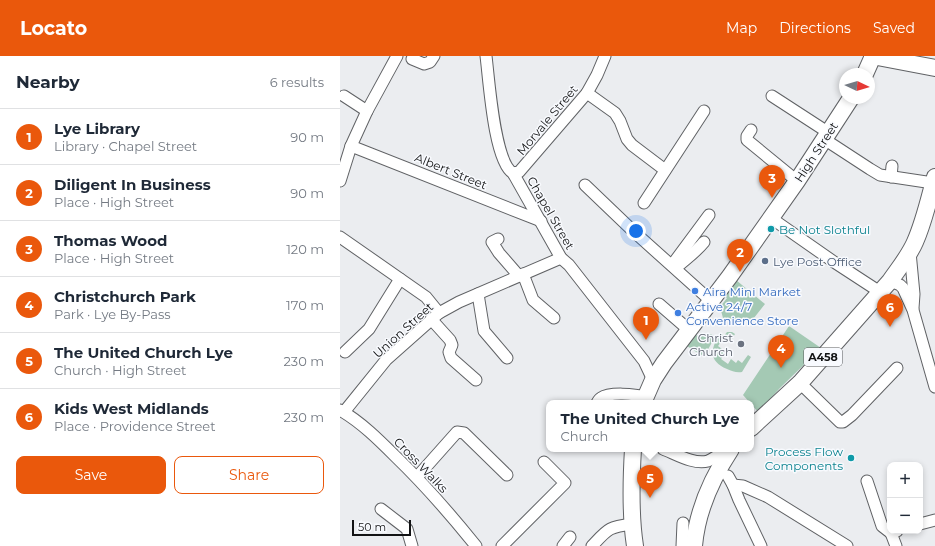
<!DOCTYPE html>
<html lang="en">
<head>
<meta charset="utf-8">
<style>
  body { margin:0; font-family:Montserrat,sans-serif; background:#f6f6f7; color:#1f2937 }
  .controls { position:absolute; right:12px; bottom:12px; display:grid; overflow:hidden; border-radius:8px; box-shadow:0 2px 6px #0003 }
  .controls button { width:36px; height:36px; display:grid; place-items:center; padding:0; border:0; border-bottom:1px solid #e0e1e3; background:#fff; color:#1f2937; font:20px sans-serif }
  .compass { position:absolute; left:499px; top:12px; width:36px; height:36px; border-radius:50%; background:#fff; box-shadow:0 2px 6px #0003; rotate:94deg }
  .scale { position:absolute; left:12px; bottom:10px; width:59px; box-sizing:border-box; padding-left:4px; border:2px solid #121314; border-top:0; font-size:11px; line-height:14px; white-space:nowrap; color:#121314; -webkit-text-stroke:3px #f8fafe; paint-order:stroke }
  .you { position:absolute; left:296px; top:175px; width:14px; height:14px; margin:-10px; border:3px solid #fff; border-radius:50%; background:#1a73e8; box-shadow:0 0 0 6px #1a73e833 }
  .badge { display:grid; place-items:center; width:26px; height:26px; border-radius:50%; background:#ea580c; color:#fff; font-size:13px; font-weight:700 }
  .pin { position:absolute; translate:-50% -33px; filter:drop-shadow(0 1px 2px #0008) }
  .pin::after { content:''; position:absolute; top:21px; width:14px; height:12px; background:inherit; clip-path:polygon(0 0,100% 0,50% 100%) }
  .popup { position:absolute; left:206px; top:344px; width:208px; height:52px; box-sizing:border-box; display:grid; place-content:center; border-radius:8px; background:#fff; filter:drop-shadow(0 1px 3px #0005); font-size:13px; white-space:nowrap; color:#747a83 }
  .popup b { font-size:15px; color:#1f2937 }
  .popup::after { content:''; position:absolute; left:50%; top:100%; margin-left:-8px; border:8px solid transparent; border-top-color:#fff }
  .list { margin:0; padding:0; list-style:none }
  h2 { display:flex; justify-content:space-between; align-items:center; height:52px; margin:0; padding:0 16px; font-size:17px }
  h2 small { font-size:13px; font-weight:400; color:#747a83 }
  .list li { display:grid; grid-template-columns:26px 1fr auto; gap:12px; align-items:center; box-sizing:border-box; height:56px; padding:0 16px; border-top:1px solid #e0e1e3 }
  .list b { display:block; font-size:15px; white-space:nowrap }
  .list p { margin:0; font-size:13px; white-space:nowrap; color:#747a83 }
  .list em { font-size:13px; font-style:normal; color:#747a83 }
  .actions { display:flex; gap:8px; padding:12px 16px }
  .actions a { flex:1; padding:9px 0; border:1px solid #ea580c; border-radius:8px; text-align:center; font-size:14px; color:#ea580c }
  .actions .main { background:#ea580c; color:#fff }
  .map { position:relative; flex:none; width:595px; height:490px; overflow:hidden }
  header { display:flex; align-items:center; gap:24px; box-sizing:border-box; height:56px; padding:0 20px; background:#ea580c; color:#fff }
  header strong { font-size:19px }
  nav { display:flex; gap:22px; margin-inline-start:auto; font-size:14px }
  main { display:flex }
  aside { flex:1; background:#fff }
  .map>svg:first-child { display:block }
  .green { fill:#a4c9b4 }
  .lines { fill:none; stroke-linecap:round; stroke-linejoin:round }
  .minor-casing { stroke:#606265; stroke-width:13 }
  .highway-casing { stroke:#606265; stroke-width:18 }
  .minor { stroke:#fff; stroke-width:11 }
  .highway { stroke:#fff; stroke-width:16 }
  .culture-dot { fill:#0f9aa8; stroke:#f8fafe; stroke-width:1.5 }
  .service-dot { fill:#5c6f8a; stroke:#f8fafe; stroke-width:1.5 }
  .shop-dot { fill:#3f7fe0; stroke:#f8fafe; stroke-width:1.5 }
  .worship-dot { fill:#6b7280; stroke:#f8fafe; stroke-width:1.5 }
  .labels { text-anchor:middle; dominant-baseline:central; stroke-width:3; stroke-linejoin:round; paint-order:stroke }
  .shield { fill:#f8fafe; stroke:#57585a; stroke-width:1 }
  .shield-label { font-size:11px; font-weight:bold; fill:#121314 }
  .street-label { font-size:12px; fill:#121314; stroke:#f8fafe }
  .culture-label { font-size:12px; fill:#0d838f; stroke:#f8fafe; text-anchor:start }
  .service-label { font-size:12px; fill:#4e5e75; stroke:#f8fafe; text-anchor:start }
  .shop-label { font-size:12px; fill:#366cbe; stroke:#f8fafe; text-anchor:start }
  .worship-label { font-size:12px; fill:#5b616d; stroke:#f8fafe; text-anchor:end }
</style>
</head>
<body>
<header>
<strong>Locato</strong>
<nav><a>Map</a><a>Directions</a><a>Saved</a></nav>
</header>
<main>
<aside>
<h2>Nearby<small>6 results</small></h2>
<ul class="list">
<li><span class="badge">1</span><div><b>Lye Library</b><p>Library · Chapel Street</p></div><em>90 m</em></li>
<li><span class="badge">2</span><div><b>Diligent In Business</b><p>Place · High Street</p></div><em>90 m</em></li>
<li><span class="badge">3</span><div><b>Thomas Wood</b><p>Place · High Street</p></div><em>120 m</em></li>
<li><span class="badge">4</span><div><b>Christchurch Park</b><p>Park · Lye By-Pass</p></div><em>170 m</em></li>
<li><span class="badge">5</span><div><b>The United Church Lye</b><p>Church · High Street</p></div><em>230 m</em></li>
<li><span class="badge">6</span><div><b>Kids West Midlands</b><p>Place · Providence Street</p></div><em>230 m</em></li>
</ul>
<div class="actions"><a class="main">Save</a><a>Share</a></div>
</aside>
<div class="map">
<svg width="595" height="490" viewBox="0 0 595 490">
  <rect width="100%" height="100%" fill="#ebedf0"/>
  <!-- green -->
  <g class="green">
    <polygon points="396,224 425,248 410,267 405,264 403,267 394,269 394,267 390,264 386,264 383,262 380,251 387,242 385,241"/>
    <polygon points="449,270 481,292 440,332 418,356 403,339"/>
    <path d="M387,276h5l3,2 -5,8 -6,-4 -6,8 8,6 -5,7 7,5 3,-5 5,4 2,-3 4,3 6,-8 3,2 -9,15c-6,1 -10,-1 -15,-3 -19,-8 -17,-21 -6,-36l3,3z"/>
    <polygon points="362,277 366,279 371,278 375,281 366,297 361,299 347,290 355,279 360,280"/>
  </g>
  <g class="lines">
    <defs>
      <g id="minor">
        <path d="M146,0c3,23 8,106 27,117l48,85 8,7 75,96 9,19"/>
        <polyline points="72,3 84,8 90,6 94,0"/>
        <polyline points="247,37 275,57 280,65 287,83 292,89 325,114"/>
        <polyline points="4,40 27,55"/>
        <polyline points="432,40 489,77"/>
        <polyline points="411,74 407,80 407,84 457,125"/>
        <polyline points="484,83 530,113 540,119 593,127"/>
        <polyline points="11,90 201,165"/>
        <polyline points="173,117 179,116 247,37 257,19 265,0"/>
        <polyline points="551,121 552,110"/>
        <polyline points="0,125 11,90 27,55 57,0"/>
        <polyline points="245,129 292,174 371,245"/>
        <polyline points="304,147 364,55"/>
        <polyline points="431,162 494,206 540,236"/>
        <polyline points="0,181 86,241 99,257"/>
        <polyline points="158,183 152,186 159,197 179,220"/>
        <polyline points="570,196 574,238 573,252"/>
        <polyline points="332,209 369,159"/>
        <path d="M337,211c10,-9 19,-15 27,-25"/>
        <polyline points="183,218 193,244 214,262"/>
        <polyline points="550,225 560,229 563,232 573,254 595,331"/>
        <polyline points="138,238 144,275 167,302"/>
        <polyline points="319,248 349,274"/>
        <polyline points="91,263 110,284 112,289 109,296 111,302 136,324"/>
        <polyline points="5,296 29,273 60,223"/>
        <polyline points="460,327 500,366 503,366 512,359 557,312"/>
        <path d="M257,347c1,-2 2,-4 4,-5 8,-6 34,-4 44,-1"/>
        <path d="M0,354c21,12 39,30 56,47 29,28 55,58 80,89"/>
        <polyline points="4,356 46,304 99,257 119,246 221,202"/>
        <path d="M323,393c13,5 31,16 45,12 7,-3 13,-8 19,-12"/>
        <polyline points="388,420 393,429 399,444 421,490"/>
        <polyline points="77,421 117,376 124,377 167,419"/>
        <polyline points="527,425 542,470 551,477 557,475"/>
        <polyline points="393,429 403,430 428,441 507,490"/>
        <polyline points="41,453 67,473 72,490"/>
        <polyline points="580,468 595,464"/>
        <polyline points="551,477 556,490"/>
        <polyline points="162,490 225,427 204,406"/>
        <polyline points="223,490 230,481"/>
        <path d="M252,490c16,-17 16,-19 40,-22"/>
        <polyline points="342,490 343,467"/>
      </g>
      <g id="highway">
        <polyline points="532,0 595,12"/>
        <polyline points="525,18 533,0"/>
        <polyline points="303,347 313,324 324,307 390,220 457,125 511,42"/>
        <path d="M411,372l49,-45 90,-102c9,-13 19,-25 25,-39 9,-20 14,-43 20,-65"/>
        <path d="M293,393c-2,33 -3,65 2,97"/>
        <path d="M354,490c3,-35 18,-68 37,-97"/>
      </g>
    </defs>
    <!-- minor casing -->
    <use href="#minor" class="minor-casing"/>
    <!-- highway casing -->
    <use href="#highway" class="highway-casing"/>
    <!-- minor -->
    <use href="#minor" class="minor"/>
    <!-- highway -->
    <use href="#highway" class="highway"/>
  </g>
  <!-- markers -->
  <g class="culture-dot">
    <circle cx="431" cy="173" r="4"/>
    <circle cx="511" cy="402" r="4"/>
  </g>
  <circle class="service-dot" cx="425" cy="205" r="4"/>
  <g class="shop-dot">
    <circle cx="355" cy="235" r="4"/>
    <circle cx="338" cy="257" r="4"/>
  </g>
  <circle class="worship-dot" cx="401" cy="288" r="4"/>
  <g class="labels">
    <!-- shield labels -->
    <rect class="shield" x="464" y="292" width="38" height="18" rx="3"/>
    <g class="shield-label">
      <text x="483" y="301">A458</text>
    </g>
    <!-- street labels -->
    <g class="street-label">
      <text transform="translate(207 64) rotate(-50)">Morvale Street</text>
      <text transform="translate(476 96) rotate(-57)">High Street</text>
      <text transform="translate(111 115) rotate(22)">Albert Street</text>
      <text transform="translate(211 157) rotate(60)">Chapel Street</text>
      <text transform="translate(63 274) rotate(-42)">Union Street</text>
      <text transform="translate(81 409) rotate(46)">Cross Walks</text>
    </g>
    <!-- culture labels -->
    <g class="culture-label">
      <text x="439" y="173">Be Not Slothful</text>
      <text x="503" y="395" text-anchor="end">Process Flow<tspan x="503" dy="14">Components</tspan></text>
    </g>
    <!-- service labels -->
    <g class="service-label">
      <text x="433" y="205">Lye Post Office</text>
    </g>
    <!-- shop labels -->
    <g class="shop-label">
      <text x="363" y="235">Aira Mini Market</text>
      <text x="346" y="250">Active 24/7<tspan x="346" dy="14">Convenience Store</tspan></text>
    </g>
    <!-- worship labels -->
    <g class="worship-label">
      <text x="393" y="281">Christ<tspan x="393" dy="14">Church</tspan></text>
    </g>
  </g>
</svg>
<div class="controls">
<button>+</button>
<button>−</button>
</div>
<svg class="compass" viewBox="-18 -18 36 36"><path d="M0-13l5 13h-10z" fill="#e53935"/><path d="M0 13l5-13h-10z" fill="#747a83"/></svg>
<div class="scale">50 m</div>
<div class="you"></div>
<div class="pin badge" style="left:306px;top:284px">1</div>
<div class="pin badge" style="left:400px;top:216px">2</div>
<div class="pin badge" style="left:432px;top:142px">3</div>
<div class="pin badge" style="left:441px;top:312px">4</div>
<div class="pin badge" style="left:310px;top:442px">5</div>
<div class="popup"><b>The United Church Lye</b>Church</div>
<div class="pin badge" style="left:550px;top:271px">6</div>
</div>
</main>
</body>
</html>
